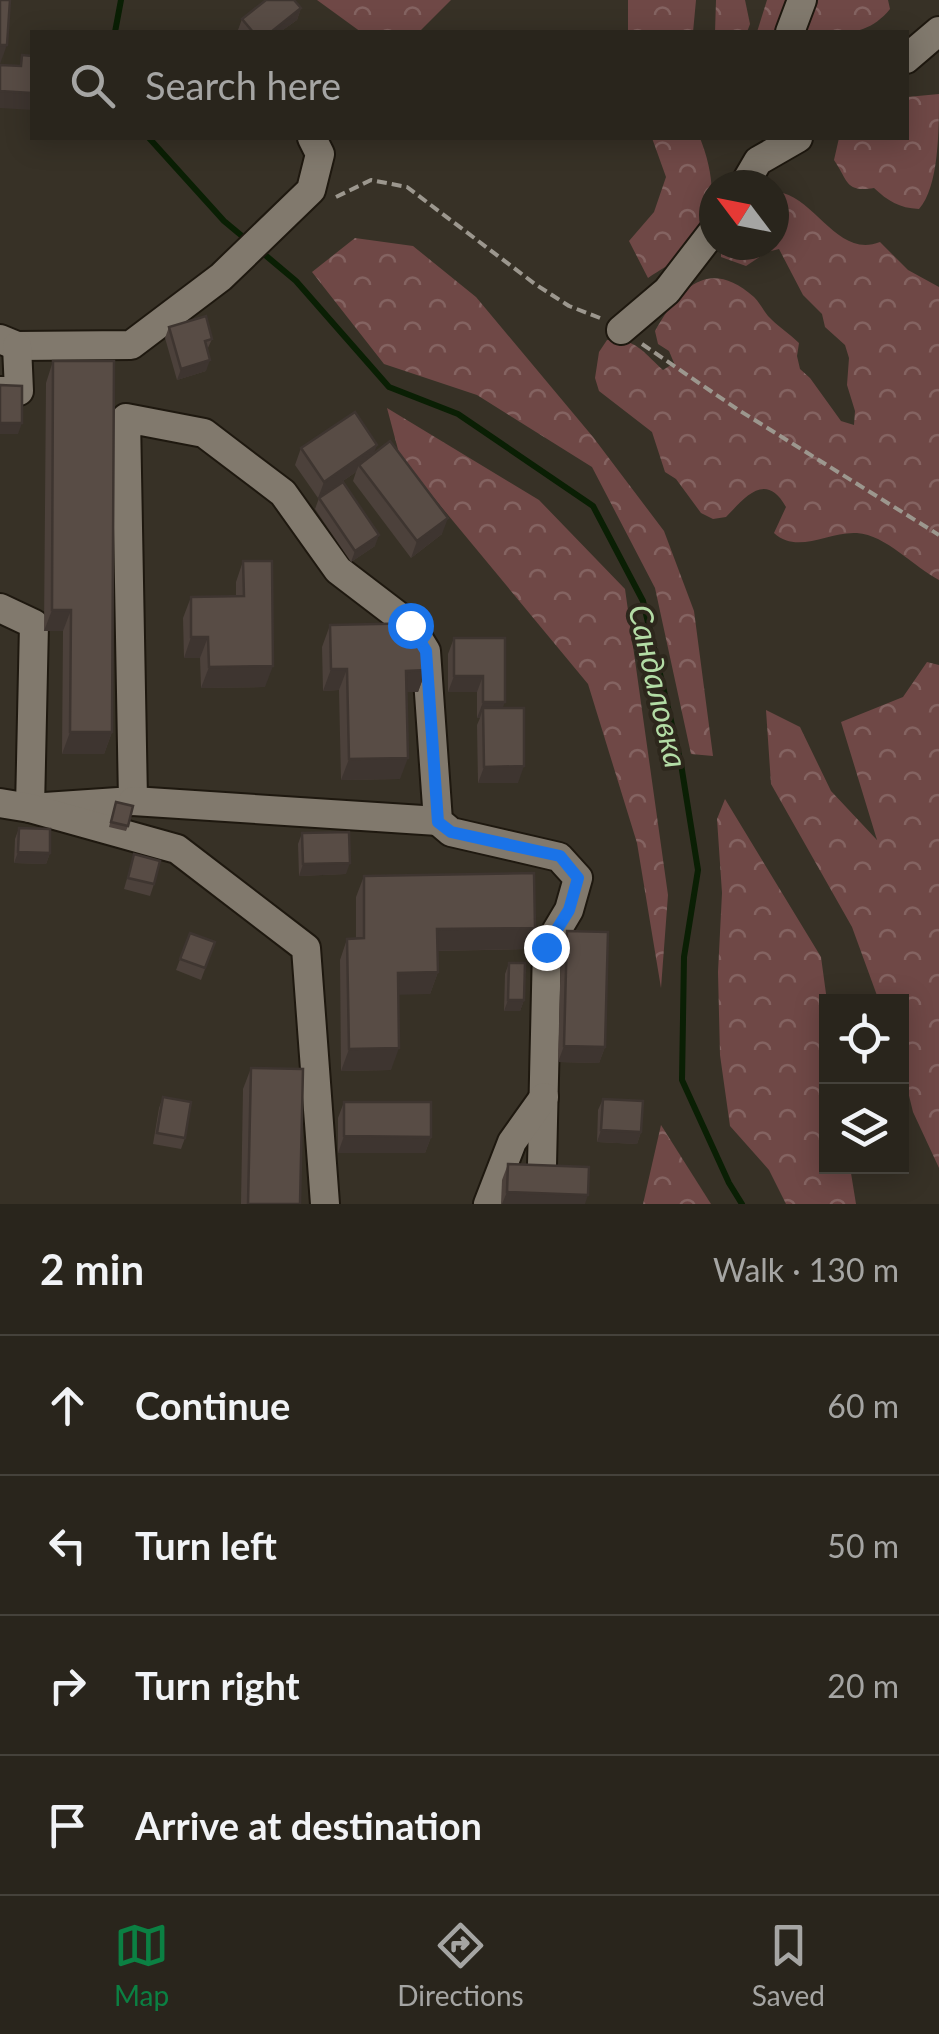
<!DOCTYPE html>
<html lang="en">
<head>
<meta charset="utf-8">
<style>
  body { margin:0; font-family:Lato,sans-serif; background:#353129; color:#f1f3f6 }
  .controls { position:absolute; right:30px; bottom:30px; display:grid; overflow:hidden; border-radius:0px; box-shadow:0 5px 25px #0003 }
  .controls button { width:90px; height:90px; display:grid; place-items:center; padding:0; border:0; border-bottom:2px solid #45423b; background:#29251c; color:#f1f3f6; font:50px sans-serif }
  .compass { position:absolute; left:699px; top:170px; width:90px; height:90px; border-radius:50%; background:#29251c; box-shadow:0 5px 25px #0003; rotate:302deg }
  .stop { position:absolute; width:30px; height:30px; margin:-22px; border:8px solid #1a73e8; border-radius:50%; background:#fff }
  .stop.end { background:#1a73e8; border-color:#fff; box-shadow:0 2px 10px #0008 }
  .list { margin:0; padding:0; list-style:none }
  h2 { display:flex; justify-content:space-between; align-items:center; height:130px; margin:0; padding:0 40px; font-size:42px }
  h2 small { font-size:32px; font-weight:400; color:#a5a5a3 }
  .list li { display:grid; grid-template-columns:65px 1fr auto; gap:30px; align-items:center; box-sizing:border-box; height:140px; padding:0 40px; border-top:2px solid #45423b }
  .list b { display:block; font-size:38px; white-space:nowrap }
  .list em { font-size:32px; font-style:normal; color:#a5a5a3 }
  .icon { flex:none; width:55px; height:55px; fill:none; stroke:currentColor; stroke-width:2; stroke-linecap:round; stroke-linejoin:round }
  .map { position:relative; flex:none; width:939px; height:1204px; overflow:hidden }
  .search { position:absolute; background:#29251c; box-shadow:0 5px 25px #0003; left:30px; right:30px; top:30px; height:110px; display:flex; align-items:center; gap:25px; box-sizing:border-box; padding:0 35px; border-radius:0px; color:#a5a5a3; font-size:38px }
  .sheet { height:690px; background:#29251c }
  nav { display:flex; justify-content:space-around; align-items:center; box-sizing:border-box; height:140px; border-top:2px solid #45423b; background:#29251c; font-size:28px; color:#a5a5a3 }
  nav a { display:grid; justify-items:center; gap:5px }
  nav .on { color:#0b8043 }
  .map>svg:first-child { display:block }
  .forest { fill:url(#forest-crowns) }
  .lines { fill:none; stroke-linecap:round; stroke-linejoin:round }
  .stream { stroke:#0a1f04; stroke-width:6 }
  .minor-casing { stroke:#1e180f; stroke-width:32 }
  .path { stroke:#9c978e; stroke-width:4; stroke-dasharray:10 5; stroke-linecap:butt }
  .minor { stroke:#81796d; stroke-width:28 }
  .wall { fill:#4c413b }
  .shaded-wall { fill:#3e3530 }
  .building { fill:#584c45; stroke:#3e3530; stroke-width:2.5 }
  .route { stroke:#1a73e8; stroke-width:12 }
  .labels { text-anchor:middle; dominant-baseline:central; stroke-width:8; stroke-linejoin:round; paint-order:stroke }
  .water-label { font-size:32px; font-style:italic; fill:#b3dca5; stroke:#2d271c }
</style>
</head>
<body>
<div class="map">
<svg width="939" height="1204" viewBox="0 0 939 1204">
  <defs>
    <pattern id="forest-crowns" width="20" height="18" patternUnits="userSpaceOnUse" patternTransform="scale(2.5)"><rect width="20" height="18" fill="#6f4846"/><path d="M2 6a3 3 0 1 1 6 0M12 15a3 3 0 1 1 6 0" fill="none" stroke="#846361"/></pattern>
  </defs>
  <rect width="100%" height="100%" fill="#373126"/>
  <!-- forest -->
  <g class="forest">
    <polygon points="317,0 451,0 419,32 361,32"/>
    <polygon points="628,0 696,0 693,32 628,32"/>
    <polygon points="716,0 745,0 750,24 747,32 715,32"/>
    <polygon points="767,0 788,0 782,32 757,32"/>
    <path d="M808,0h80l2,9c-26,32 -57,23 -94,23z"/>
    <path d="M939,94c0,36 0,93 -20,115 -20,-1 -31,-8 -45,-21 -29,5 -26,-8 -40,-28l5,-22h67l1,-41z"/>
    <path d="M652,138h48c15,38 20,81 -12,112 -11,11 -27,19 -40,28l-19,-37 25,-29 12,-35z"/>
    <path d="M783,193c35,10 56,65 97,49l28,28 31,17v293c-25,-13 -53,-45 -82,-47 -29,-2 -59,22 -83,0l12,-26c-21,-37 -42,-8 -60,10l-13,2 -12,-6 -25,-34 -11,-7 -13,-40 -53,-41 -4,-13 4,-26 8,-12c27,-4 38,14 56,30l11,-7 -5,-12 -11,-7 -3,-13c24,-42 53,-75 99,-34 6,6 9,13 14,19 9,10 21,17 31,27l-2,13 3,13 10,9 31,43 13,4 1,-14 -8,-26 2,-27 -4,-13 -20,-18 -3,-13 -19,-19 -24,-46 -12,3 -21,14 -25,-9v-12h53v-50z"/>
    <polygon points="355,238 413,246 476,297 593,437 664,531 694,611 713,756 691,754 655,588 592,467 477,395 384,364 312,272"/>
    <polygon points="387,408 539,500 625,589 668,895 661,988 637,843 588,684 400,457"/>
    <polygon points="927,662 939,665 939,1168 913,1112 902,1067 902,1002 879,1001 852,927 771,784 766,710 800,727 831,791 877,840 841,722 903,697"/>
    <polygon points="725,799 821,957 827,1001 826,1166 850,1167 856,1204 786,1204 769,1170 730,1126 720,1055 718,972 722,893 717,819"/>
    <polygon points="661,1125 711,1204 643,1204"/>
  </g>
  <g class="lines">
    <!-- stream -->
    <g class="stream">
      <polyline points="115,32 121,0"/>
      <polyline points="149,138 224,221 248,241"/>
      <polyline points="258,249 296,281 389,387 458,414 593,506 643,601 681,764 698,870 684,957 682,1080 729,1183 742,1204"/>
    </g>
    <defs>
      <g id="minor">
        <polyline points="790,32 802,0"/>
        <polyline points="906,59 939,31"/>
        <polyline points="744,185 758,161 798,138"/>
        <polyline points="621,330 667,291 714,230"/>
        <polyline points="0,339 17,346 131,345 221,277 311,190 320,154 312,138"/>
        <polyline points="0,391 19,391 17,346"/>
        <polyline points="0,608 34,624 30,808 133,801 126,418 204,433 283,493 338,570 410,625 426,651 438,821 451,832 559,857 578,878 569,910 547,947 542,1165"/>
        <polyline points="133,801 438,821"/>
        <polyline points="0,803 30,808 177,849 306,948 325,1204"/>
        <polyline points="488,1204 512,1142 544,1097"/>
      </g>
    </defs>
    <!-- minor casing -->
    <use href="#minor" class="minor-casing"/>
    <!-- path -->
    <g class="path">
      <polyline points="336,197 371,180 407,187 535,284 569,306 600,318"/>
      <polyline points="642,344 737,409 939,535"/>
    </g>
    <!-- minor -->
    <use href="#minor" class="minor"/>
  </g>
  <!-- wall -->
  <g class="wall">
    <polygon points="301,8 297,20 280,32 240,32 238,30 242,19"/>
    <polygon points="169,327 212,339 207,350 206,371 177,380 165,338"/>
    <polygon points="53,361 112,732 104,754 62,754 63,631 44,631 46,383"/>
    <polygon points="301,448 375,452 442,534 411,558 353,481 356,472 318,498 295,465"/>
    <polygon points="319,498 375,546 351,562 315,509"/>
    <polygon points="243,561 265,687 201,688 200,658 184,658 183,618 191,597 236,596 236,582"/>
    <polygon points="330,625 426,670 418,692 407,692 400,779 341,780 339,690 323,691 322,647"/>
    <polygon points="454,638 505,638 502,708 518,783 478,783 477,725 480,718 477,718 477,692 448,692 448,654"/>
    <polygon points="114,808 128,826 126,831 109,827"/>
    <polygon points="19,828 50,853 46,864 14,863 15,839"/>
    <polygon points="302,833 346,874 299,876 298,844"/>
    <polygon points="134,854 154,884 150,896 124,889"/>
    <polygon points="364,876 527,949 437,951 438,972 430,994 399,994 391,1070 341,1071 340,960 347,939 356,939 356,897"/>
    <polygon points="567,931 605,1047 599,1063 558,1062 561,948"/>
    <polygon points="190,933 215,942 201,980 176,970"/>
    <polygon points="509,963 524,1000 520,1011 504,1011 505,974"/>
    <polygon points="251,1068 300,1204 241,1204 243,1089"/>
    <polygon points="163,1097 185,1138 181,1149 153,1144 159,1108"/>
    <polygon points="603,1099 641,1132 637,1144 597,1142 598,1110"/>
    <polygon points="344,1102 431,1137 425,1153 338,1153 338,1118"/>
    <polygon points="508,1164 585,1204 501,1204 502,1180"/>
  </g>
  <!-- shaded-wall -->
  <g class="shaded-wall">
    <polygon points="301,8 297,20 280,32 271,32"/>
    <polygon points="0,45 7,45 0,64"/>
    <polygon points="0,91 32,93 32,110 0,108"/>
    <polygon points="210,360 206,371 177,380 181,369"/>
    <polygon points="0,423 22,423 18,434 0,434"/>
    <polygon points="377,445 371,462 359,465 356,472 318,498 324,482"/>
    <polygon points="448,518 442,534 411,558 417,541"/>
    <polygon points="379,535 375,546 351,562 355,551"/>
    <polygon points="52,610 71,610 63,631 44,631"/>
    <polygon points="191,637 208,637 200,658 184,658"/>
    <polygon points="273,666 265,687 201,688 209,667"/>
    <polygon points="331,669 347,669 339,690 323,691"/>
    <polygon points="426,670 418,692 399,692 406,671"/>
    <polygon points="454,676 483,676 477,692 448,692"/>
    <polygon points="483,702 505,702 499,718 483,708 480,718 477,718"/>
    <polygon points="70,732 112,732 104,754 62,754"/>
    <polygon points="408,758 400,779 341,780 349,759"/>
    <polygon points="524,766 518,783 478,783 484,767"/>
    <polygon points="18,852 50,853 46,864 14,863"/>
    <polygon points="350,863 346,874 299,876 303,864"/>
    <polygon points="535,928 527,949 429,951 437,929"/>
    <polygon points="438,972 430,994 391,995 398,973"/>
    <polygon points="508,1000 524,1000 520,1011 504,1011"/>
    <polygon points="564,1046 605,1047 599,1063 558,1062"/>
    <polygon points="399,1048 391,1070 341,1071 349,1049"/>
    <polygon points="601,1130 641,1132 637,1144 597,1142"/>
    <polygon points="344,1136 431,1137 425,1153 338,1153"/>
    <polygon points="507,1192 588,1195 585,1204 502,1204"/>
  </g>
  <!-- building -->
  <g class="building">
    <polygon points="0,0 10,0 7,45 0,45"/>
    <polygon points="266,0 294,0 301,8 271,32 253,32 242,19"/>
    <polygon points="22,55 32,56 32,93 0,91 0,65 21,66"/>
    <polygon points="206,316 212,339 205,341 210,360 181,369 169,327"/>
    <polygon points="53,361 114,361 112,732 70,732 71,610 52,610"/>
    <polygon points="0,385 22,386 22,423 0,423"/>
    <polygon points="355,412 377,445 324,482 301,448"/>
    <polygon points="390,441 448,518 417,541 359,465"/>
    <polygon points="343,482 379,535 355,551 319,498"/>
    <polygon points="243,561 272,561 273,666 209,667 208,637 191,637 191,597 244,596"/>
    <polygon points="425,623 426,670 406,671 408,758 349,759 347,669 331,669 330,625"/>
    <polygon points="454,638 505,638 505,702 483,702 483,676 454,676"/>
    <polygon points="483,708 524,708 524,766 484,767"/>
    <polygon points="116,802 133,806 128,826 111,822"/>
    <polygon points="19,828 50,829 50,853 18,852"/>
    <polygon points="349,832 350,863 303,864 302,833"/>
    <polygon points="134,854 160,861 154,884 128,878"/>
    <polygon points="534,873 535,928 437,929 438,972 398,973 399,1048 349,1049 347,939 364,938 364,876"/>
    <polygon points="567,931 608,932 605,1047 564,1046"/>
    <polygon points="190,933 215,942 205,968 180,959"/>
    <polygon points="509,963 525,963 524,1000 508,1000"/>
    <polygon points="251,1068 303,1069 300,1204 248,1204"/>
    <polygon points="163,1097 191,1102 185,1138 157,1133"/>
    <polygon points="603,1099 643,1101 641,1132 601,1130"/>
    <polygon points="344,1102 431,1102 431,1137 344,1136"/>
    <polygon points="508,1164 589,1167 588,1195 507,1192"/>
  </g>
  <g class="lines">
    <!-- route -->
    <polyline class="route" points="410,625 426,651 438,822 451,832 560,856 578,878 569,910 546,947"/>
  </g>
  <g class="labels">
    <!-- water labels -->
    <g class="water-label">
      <text transform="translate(659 686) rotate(77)">Сандаловка</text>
    </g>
  </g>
</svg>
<div class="controls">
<button><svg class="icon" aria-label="locate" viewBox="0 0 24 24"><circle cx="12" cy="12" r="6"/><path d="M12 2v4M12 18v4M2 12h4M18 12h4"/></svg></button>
<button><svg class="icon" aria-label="layers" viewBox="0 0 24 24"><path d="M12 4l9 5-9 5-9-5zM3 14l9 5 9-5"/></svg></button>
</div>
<svg class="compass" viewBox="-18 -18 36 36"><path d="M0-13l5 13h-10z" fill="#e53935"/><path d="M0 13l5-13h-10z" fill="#a5a5a3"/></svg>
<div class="stop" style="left:410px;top:625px"></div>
<div class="stop end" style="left:546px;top:947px"></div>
<div class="search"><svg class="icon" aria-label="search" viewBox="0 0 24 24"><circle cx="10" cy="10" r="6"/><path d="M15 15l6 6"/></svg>Search here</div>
</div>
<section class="sheet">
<h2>2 min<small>Walk · 130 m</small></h2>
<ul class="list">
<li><svg class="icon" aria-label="ahead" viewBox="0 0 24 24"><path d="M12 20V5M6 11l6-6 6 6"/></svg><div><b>Continue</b></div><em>60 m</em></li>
<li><svg class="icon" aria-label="left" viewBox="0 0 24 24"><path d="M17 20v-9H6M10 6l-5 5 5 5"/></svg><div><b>Turn left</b></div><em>50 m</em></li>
<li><svg class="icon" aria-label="right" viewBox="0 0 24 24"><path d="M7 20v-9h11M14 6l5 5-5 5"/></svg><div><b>Turn right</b></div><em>20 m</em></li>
<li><svg class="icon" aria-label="arrive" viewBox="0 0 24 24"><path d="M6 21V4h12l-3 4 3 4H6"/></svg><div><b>Arrive at destination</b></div></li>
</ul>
</section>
<nav>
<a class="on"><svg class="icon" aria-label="map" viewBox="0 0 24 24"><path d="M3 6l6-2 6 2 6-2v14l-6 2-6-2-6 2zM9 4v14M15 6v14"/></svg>Map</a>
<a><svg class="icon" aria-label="directions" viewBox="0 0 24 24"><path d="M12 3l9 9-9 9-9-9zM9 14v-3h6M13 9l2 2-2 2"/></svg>Directions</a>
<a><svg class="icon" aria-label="saved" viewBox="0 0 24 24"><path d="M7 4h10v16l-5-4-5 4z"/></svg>Saved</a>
</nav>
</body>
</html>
